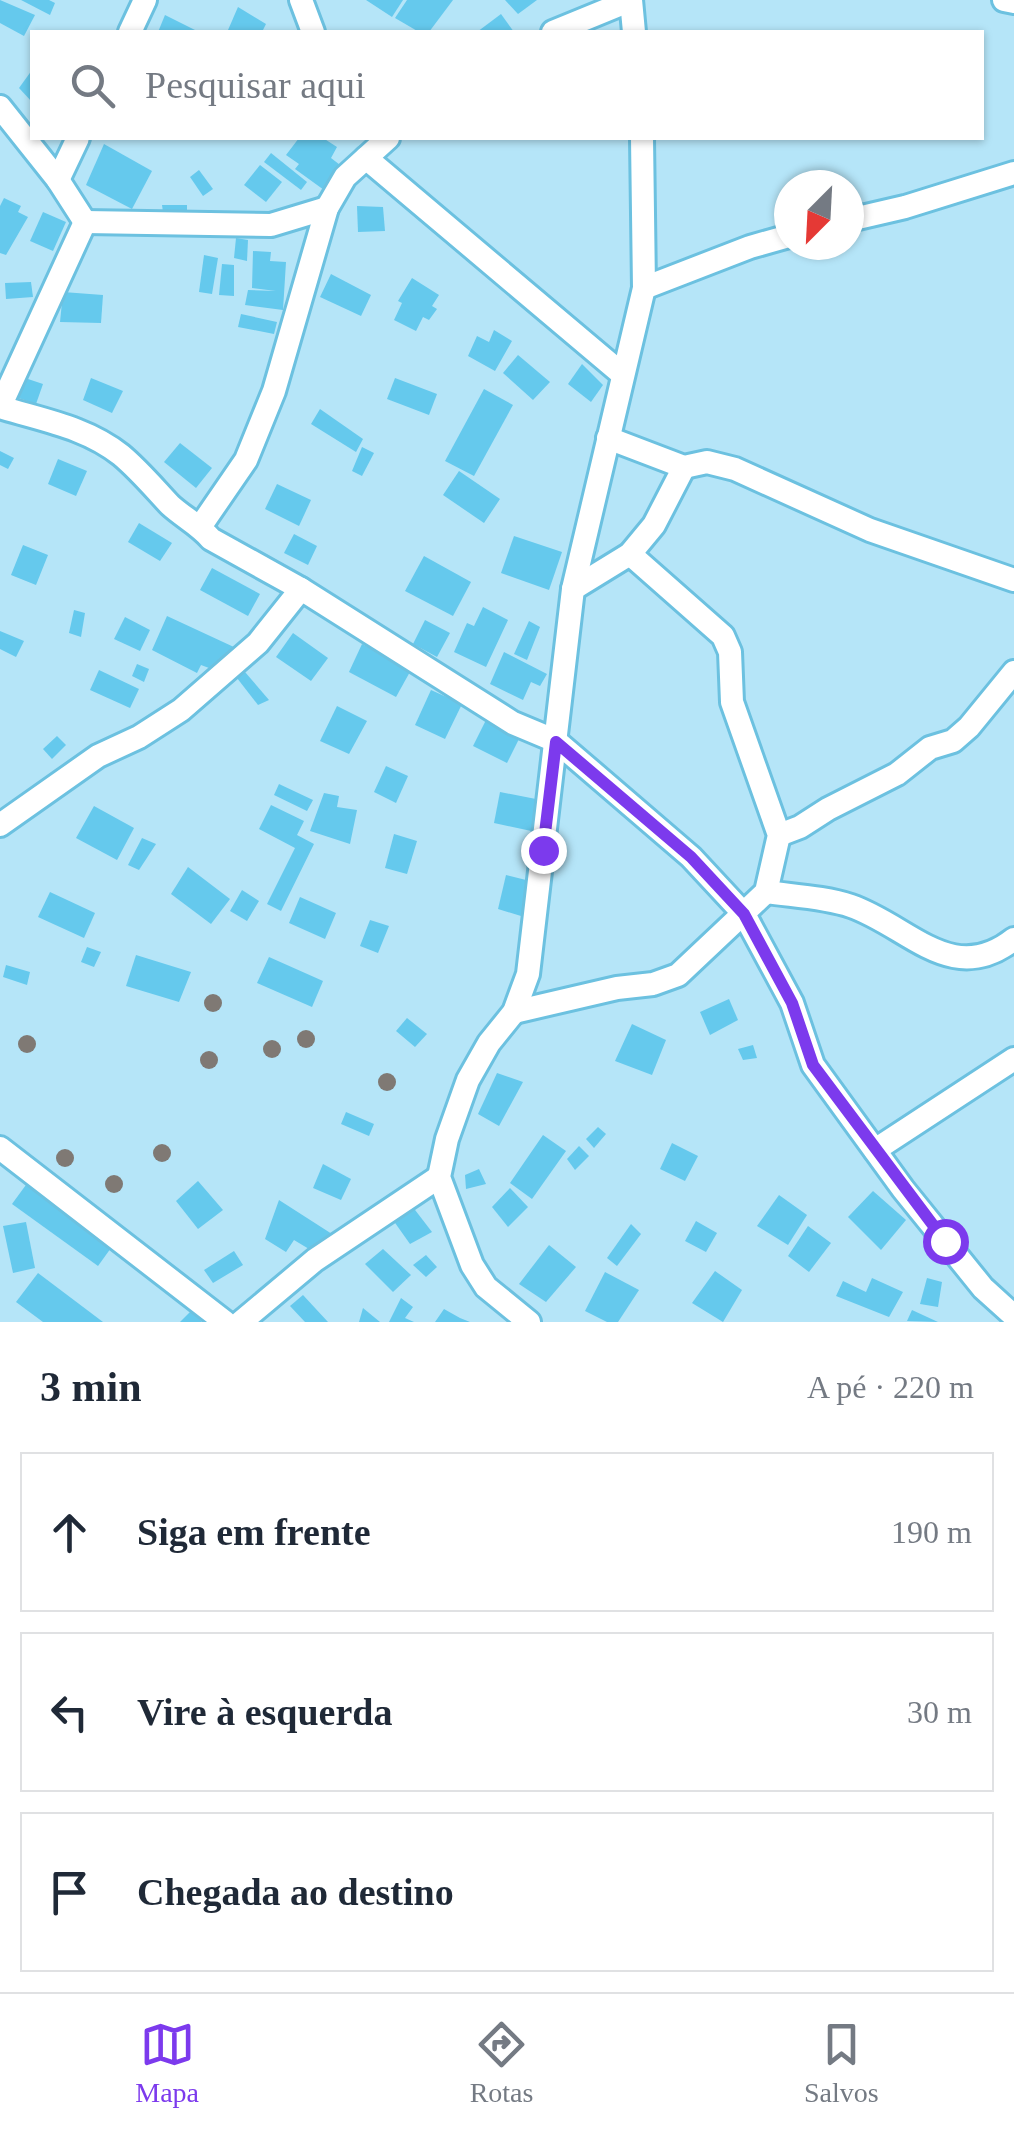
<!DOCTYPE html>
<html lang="pt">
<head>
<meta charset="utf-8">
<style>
  body { margin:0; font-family:"Times New Roman",serif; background:#f2f2f3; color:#1f2937 }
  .compass { position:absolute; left:774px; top:170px; width:90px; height:90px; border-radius:50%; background:#fff; box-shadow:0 2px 8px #0004; rotate:204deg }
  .stop { position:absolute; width:30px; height:30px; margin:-22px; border:8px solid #7c3aed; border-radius:50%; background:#fff }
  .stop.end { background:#7c3aed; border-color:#fff; box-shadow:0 2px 10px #0008 }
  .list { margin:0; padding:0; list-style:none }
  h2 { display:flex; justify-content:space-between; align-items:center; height:130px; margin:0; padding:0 40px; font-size:42px }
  h2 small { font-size:32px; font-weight:400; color:#747a83 }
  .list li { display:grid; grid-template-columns:65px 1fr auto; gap:30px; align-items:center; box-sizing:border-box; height:160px; margin:0 20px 20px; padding:0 20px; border:2px solid #e0e1e3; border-radius:0px }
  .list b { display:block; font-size:38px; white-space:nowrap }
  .list em { font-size:32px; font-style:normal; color:#747a83 }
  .icon { flex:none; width:55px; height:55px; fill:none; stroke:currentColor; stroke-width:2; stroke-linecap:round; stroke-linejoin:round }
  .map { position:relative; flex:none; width:1014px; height:1322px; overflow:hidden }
  .search { position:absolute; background:#fff; box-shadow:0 2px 8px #0004; left:30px; right:30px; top:30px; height:110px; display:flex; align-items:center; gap:25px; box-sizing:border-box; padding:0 35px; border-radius:0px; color:#747a83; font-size:38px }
  .sheet { height:670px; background:#fff }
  nav { display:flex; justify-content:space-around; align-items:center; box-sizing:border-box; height:140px; border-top:2px solid #e0e1e3; background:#fff; font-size:28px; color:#747a83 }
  nav a { display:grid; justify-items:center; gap:5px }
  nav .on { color:#7c3aed }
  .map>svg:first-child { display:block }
  .building { fill:#65c9ed }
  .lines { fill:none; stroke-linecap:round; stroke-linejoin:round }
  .minor-casing { stroke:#6cc1e0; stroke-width:28 }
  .minor { stroke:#fff; stroke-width:22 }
  .tree { fill:#7f7974 }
  .route { stroke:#7c3aed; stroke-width:12 }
</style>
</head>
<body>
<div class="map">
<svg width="1014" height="1322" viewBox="0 0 1014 1322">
  <rect width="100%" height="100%" fill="#b5e5f8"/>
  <!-- building -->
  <g class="building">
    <polygon points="0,0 35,15 24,36 0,23"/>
    <polygon points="21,0 49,0 55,3 50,15"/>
    <polygon points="366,0 403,0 392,17"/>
    <polygon points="407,0 453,0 429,32 419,32 395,18"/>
    <polygon points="505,0 537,0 518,14"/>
    <polygon points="238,7 266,24 262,32 228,30"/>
    <polygon points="501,14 514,32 477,32"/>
    <polygon points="165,15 199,32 158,32"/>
    <polygon points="32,70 32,102 19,88"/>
    <polygon points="299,138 323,138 337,147 331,158 344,168 324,190 295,169 299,164 286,155"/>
    <polygon points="104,144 152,171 132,209 86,185"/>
    <polygon points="271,153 307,182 301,190 264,162"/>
    <polygon points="260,165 282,182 266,202 244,185"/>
    <polygon points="199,170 213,189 203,196 190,177"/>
    <polygon points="4,198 21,206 18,212 28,217 6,255 0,253 0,206"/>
    <polygon points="162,205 187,205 187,218 164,219"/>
    <polygon points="357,206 383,207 385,231 358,232"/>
    <polygon points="43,212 66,222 53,251 30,241"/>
    <polygon points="236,238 248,240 247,261 234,258"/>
    <polygon points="253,251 271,252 270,261 286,262 283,310 245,305 248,290 276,291 252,288"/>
    <polygon points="204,255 218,258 212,294 199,292"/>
    <polygon points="222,264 234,265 234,296 219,295"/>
    <polygon points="331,274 371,295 361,316 320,297"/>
    <polygon points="412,278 439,295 432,306 437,309 429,320 423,317 416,331 394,320 402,303 398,301"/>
    <polygon points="31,282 33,297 6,299 5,283"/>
    <polygon points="63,292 103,295 101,323 60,322"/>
    <polygon points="241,314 277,322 274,334 238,327"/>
    <polygon points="494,330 512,341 495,371 468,356 477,336 489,342"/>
    <polygon points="518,355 550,382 533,400 503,373"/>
    <polygon points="582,364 603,385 591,402 568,384"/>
    <polygon points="19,376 43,384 36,404 13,396"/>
    <polygon points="91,378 123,391 112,413 83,400"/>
    <polygon points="395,378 437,394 429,415 387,399"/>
    <polygon points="484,389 513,405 474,476 445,461"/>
    <polygon points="320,409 363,439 356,452 311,424"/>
    <polygon points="180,443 212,468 196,488 164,462"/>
    <polygon points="362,447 374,453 362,476 352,471"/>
    <polygon points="0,451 14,458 8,469 0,465"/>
    <polygon points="58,459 87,471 76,496 48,484"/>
    <polygon points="459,471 500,499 484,523 443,495"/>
    <polygon points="277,484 311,500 299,526 265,509"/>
    <polygon points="139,523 172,543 160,561 128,542"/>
    <polygon points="294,534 317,546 308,565 284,553"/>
    <polygon points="514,536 562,552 549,590 501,573"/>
    <polygon points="23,545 48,555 36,585 11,575"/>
    <polygon points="424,556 471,582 453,616 405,591"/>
    <polygon points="212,568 260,594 248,616 200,590"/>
    <polygon points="483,607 508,620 486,667 454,652 467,623 474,626"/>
    <polygon points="74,610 85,613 81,637 69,633"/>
    <polygon points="167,616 236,648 217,671 201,665 197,673 152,650"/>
    <polygon points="125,617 150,630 140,651 114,639"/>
    <polygon points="425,620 450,633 437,657 413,644"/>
    <polygon points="529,621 540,627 527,660 514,654"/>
    <polygon points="0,631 24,641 16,657 0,649"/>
    <polygon points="293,633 328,658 311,681 276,657"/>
    <polygon points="362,644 411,670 396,697 349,672"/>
    <polygon points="504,652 547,674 540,686 531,682 523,700 490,684"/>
    <polygon points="137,664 149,669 144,682 132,676"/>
    <polygon points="99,670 139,689 130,708 90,690"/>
    <polygon points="245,672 269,700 258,705 237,678"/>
    <polygon points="431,690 462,704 445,739 415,725"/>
    <polygon points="337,706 367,721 349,754 320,741"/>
    <polygon points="488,716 522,733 507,763 473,746"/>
    <polygon points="57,736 66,745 52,759 43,749"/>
    <polygon points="386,766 408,776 396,803 374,792"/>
    <polygon points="279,784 313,800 307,811 274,795"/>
    <polygon points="500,792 541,800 536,832 494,823"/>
    <polygon points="324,793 339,796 337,807 357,810 350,844 310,831"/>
    <polygon points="271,805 304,821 297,835 314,844 281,911 267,904 295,848 259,829"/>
    <polygon points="94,806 134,828 117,860 76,838"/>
    <polygon points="394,834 417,841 407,874 385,868"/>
    <polygon points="142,838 156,844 139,870 128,865"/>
    <polygon points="188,867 230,899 211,924 171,894"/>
    <polygon points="506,875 530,881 521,916 498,909"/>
    <polygon points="242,890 259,901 247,921 230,911"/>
    <polygon points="50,892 95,913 84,938 38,917"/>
    <polygon points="300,897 336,913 325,939 289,923"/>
    <polygon points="370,920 389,926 378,953 360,946"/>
    <polygon points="87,947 101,952 94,967 81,962"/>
    <polygon points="136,955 191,972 179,1002 126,986"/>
    <polygon points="269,957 323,981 312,1007 257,983"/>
    <polygon points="6,965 30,972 27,985 3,977"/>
    <polygon points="729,999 738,1020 710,1035 700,1012"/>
    <polygon points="407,1018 427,1034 415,1047 396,1031"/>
    <polygon points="632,1024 666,1040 652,1075 615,1061"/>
    <polygon points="753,1045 757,1058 743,1060 738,1049"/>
    <polygon points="497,1073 523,1082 499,1126 478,1114"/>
    <polygon points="346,1112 374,1124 369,1136 341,1124"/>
    <polygon points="598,1127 606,1134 594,1148 586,1139"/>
    <polygon points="543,1135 566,1151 532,1199 510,1183"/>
    <polygon points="672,1143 698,1156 685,1181 660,1169"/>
    <polygon points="579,1146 589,1156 575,1170 567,1159"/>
    <polygon points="323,1164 351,1179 341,1200 313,1188"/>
    <polygon points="479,1169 486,1184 466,1189 465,1175"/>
    <polygon points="31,1178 116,1241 98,1266 12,1204"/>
    <polygon points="198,1181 223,1210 198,1229 176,1201"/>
    <polygon points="510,1188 528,1207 508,1227 492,1207"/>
    <polygon points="873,1191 906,1220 881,1250 848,1217"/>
    <polygon points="779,1195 807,1215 788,1245 757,1226"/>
    <polygon points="279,1200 332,1234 314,1252 294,1240 286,1252 265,1239"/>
    <polygon points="412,1206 432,1232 410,1244 393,1220"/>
    <polygon points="696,1221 717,1233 706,1252 685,1241"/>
    <polygon points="26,1222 35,1268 13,1273 3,1226"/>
    <polygon points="631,1224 641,1234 617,1266 607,1258"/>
    <polygon points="808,1226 831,1243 809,1272 788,1256"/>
    <polygon points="549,1245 576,1267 546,1302 519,1284"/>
    <polygon points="383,1249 411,1275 393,1292 365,1264"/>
    <polygon points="234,1251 243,1265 213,1283 204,1270"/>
    <polygon points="426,1255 437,1267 426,1277 413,1265"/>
    <polygon points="715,1271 742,1290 723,1322 692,1303"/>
    <polygon points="605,1272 639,1290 618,1322 607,1322 585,1311"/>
    <polygon points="38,1273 103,1322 43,1322 16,1302"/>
    <polygon points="872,1278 903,1292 889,1317 836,1296 843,1281 866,1292"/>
    <polygon points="927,1278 942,1282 938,1307 920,1304"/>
    <polygon points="303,1295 328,1322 305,1322 290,1306"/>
    <polygon points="401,1298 413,1307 405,1318 414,1322 389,1322"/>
    <polygon points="363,1308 380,1322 359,1322"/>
    <polygon points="444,1309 460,1318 470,1322 435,1322"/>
    <polygon points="912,1310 938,1322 907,1321"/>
    <polygon points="191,1311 202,1322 180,1322"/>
  </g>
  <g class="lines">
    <defs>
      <g id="minor">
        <polyline points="301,0 313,32"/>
        <polyline points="631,0 634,32"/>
        <polyline points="1004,0 1014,2"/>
        <polyline points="130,32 145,0"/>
        <polyline points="553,32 631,0"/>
        <polyline points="0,107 58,180 85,222"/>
        <polyline points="366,158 622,374"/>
        <polyline points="58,180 78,138"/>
        <polyline points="849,220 905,207 1014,173"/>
        <path d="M85,222l-85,185c42,13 86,20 121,48 18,15 33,33 49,50 13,12 29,20 41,34l90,50 212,134 43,18 135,116 53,57 48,89 21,62 90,124 80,99 31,28"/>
        <polyline points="85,222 271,225 327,208"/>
        <polyline points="644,288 750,247 789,236"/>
        <polyline points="608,438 684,467 707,462 735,469 870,530 1014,580"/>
        <polyline points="200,527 246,460 274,391 327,208 345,177 388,138"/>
        <polyline points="573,589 630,554 654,525 684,467"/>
        <polyline points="0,825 98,756 139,737 181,710 258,643 301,589"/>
        <polyline points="779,835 800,827 828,809 897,774 930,748 953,741 969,727 1014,672"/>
        <path d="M766,892c28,4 58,5 85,14 58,20 101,82 163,33"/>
        <polyline points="514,1012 617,988 653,984 678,975 766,892 779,835 732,702 730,652 723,636 630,554"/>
        <polyline points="0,1148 225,1322"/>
        <polyline points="875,1150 1014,1059"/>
        <polyline points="241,1322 315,1260 439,1177"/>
        <polyline points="529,1322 486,1287 472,1265 439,1177 447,1139 468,1080 489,1043 514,1012 528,974 573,589 644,288 642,138"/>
      </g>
    </defs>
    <!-- minor casing -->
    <use href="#minor" class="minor-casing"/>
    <!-- minor -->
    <use href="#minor" class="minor"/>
  </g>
  <!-- trees -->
  <g class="tree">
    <circle cx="213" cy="1003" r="9"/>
    <circle cx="306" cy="1039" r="9"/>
    <circle cx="27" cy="1044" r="9"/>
    <circle cx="272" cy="1049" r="9"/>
    <circle cx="209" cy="1060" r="9"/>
    <circle cx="387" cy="1082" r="9"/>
    <circle cx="162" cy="1153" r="9"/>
    <circle cx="65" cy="1158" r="9"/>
    <circle cx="114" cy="1184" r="9"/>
  </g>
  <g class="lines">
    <!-- route -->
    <polyline class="route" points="543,850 556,742 691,857 744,914 792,1003 813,1065 945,1241"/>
  </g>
</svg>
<svg class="compass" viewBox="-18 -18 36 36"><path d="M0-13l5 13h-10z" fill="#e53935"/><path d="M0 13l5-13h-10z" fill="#747a83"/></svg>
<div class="stop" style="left:945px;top:1241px"></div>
<div class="stop end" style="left:543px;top:850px"></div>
<div class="search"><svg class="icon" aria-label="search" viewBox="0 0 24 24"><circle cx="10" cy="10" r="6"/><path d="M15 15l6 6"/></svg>Pesquisar aqui</div>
</div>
<section class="sheet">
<h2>3 min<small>A pé · 220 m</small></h2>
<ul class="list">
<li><svg class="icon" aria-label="ahead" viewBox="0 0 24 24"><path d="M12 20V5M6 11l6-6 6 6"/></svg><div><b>Siga em frente</b></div><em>190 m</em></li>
<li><svg class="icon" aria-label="left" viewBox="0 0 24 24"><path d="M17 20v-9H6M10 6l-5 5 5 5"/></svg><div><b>Vire à esquerda</b></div><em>30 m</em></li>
<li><svg class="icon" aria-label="arrive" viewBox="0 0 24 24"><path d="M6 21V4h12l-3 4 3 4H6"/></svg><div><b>Chegada ao destino</b></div></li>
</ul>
</section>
<nav>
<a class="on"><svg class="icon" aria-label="map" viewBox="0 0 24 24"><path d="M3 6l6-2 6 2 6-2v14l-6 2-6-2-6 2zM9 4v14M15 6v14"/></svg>Mapa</a>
<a><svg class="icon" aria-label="directions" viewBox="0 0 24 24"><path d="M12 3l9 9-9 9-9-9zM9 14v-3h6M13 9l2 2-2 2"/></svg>Rotas</a>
<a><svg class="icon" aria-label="saved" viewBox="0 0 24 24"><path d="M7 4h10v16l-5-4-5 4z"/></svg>Salvos</a>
</nav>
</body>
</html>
